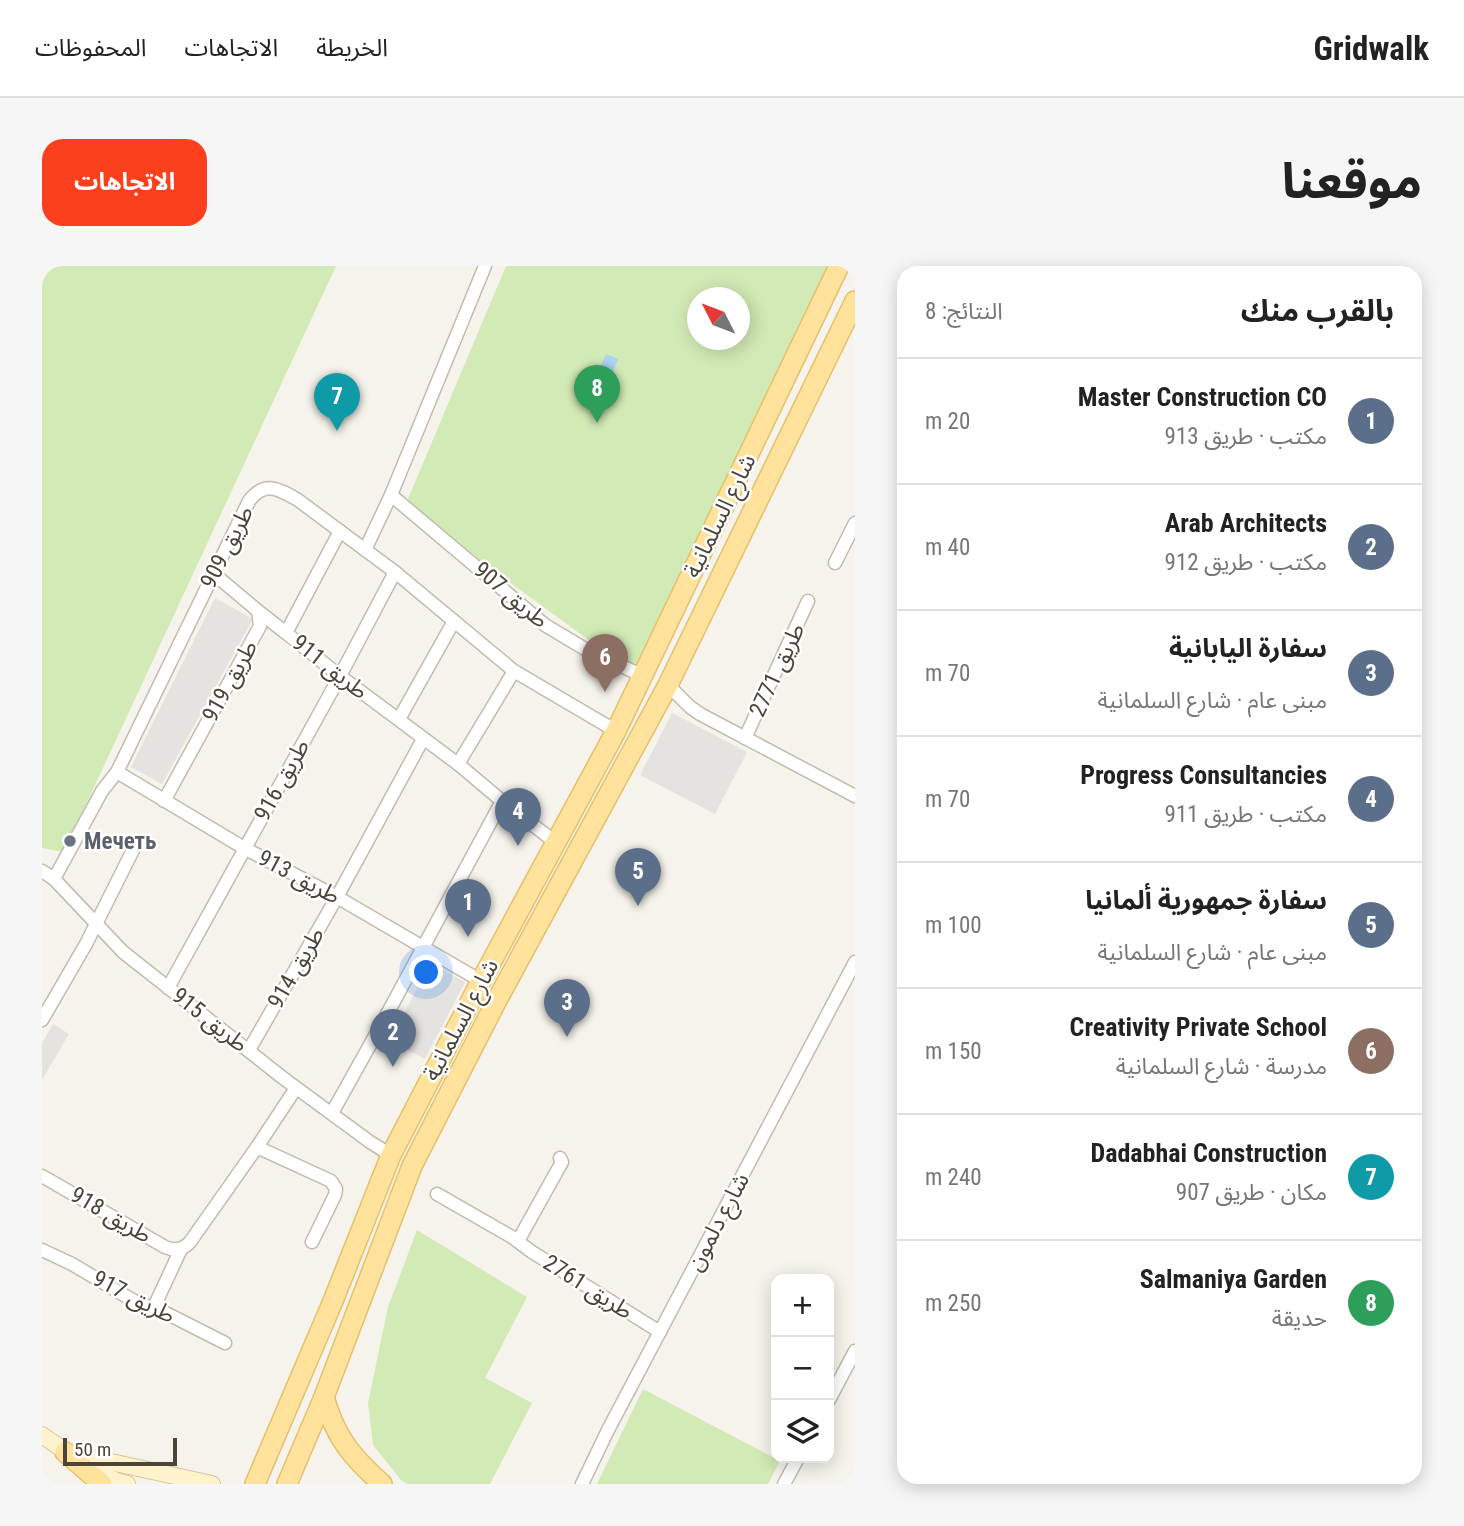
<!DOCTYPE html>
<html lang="ar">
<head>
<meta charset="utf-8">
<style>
  body { margin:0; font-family:"Roboto Condensed","Noto Sans Arabic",sans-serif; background:#f6f6f6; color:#222; direction:rtl }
  .controls { position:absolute; right:21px; bottom:21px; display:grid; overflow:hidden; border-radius:14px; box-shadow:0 4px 18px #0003 }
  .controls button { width:63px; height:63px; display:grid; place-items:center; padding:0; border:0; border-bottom:2px solid #e0e0e0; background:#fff; color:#222; font:35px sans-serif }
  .compass { position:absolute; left:645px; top:21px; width:63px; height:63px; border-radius:50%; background:#fff; box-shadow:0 4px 18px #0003; rotate:312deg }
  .scale { position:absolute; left:21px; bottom:18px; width:114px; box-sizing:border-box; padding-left:7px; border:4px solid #4b4439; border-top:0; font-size:19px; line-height:24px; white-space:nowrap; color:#4b4439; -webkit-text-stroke:5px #fff; paint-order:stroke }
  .you { position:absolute; left:385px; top:707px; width:24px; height:24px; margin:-18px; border:5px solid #fff; border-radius:50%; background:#1a73e8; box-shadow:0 0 0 10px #1a73e833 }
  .badge { display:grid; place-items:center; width:46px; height:46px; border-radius:50%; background:#fc3f1d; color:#fff; font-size:23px; font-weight:700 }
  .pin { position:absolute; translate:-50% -58px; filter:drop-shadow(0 2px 4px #0008) }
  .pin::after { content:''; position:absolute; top:37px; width:24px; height:21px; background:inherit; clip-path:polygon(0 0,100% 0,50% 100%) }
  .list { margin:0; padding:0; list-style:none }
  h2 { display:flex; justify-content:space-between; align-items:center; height:91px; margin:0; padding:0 28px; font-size:30px }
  h2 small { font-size:23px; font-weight:400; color:#767676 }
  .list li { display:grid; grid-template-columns:46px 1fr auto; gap:21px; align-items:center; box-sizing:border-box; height:126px; padding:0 28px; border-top:2px solid #e0e0e0 }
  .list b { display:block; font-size:26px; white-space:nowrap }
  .list p { margin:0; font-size:23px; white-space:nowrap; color:#767676 }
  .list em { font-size:23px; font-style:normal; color:#767676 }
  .icon { flex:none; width:38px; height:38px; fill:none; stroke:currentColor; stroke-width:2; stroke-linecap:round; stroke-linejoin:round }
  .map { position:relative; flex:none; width:813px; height:1218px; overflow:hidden; direction:ltr; border-radius:21px }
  header { display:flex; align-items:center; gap:42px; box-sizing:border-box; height:98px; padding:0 35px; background:#fff; border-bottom:2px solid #e0e0e0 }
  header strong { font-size:33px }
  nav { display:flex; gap:38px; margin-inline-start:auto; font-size:24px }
  .intro { display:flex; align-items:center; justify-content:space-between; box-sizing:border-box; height:168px; padding:0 42px }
  h1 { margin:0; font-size:49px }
  .button { padding:18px 32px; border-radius:21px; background:#fc3f1d; color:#fff; font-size:24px; font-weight:700 }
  main { display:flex; gap:42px; padding:0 42px }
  aside { flex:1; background:#fff; border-radius:21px; box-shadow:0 4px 18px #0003 }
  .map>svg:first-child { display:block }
  .green { fill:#d2eab5; fill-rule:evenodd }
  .parking { fill:#e5e3e0 }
  .water { fill:#a9d4f2 }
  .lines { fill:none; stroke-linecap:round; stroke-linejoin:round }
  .minor-casing { stroke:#c2bbae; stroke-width:15 }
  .secondary-casing { stroke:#d6c79b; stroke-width:18 }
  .primary-casing { stroke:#e6c16a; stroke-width:22 }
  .minor { stroke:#fff; stroke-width:12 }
  .secondary { stroke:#fff3cd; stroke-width:16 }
  .primary { stroke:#ffe39c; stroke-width:19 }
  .worship-dot { fill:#6b7280; stroke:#fff; stroke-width:2.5 }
  .labels { text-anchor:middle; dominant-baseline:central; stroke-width:5; stroke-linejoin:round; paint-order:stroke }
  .street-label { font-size:23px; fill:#4b4439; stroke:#fff }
  .worship-label { font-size:23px; font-weight:bold; fill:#5b616d; stroke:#fff; text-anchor:start }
</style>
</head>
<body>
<header>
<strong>Gridwalk</strong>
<nav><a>الخريطة</a><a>الاتجاهات</a><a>المحفوظات</a></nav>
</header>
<div class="intro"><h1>موقعنا</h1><a class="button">الاتجاهات</a></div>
<main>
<aside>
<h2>بالقرب منك<small>النتائج: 8</small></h2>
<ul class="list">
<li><span class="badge" style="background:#5c6f8a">1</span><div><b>Master Construction CO</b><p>مكتب · طريق 913</p></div><em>20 m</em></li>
<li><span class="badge" style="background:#5c6f8a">2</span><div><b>Arab Architects</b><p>مكتب · طريق 912</p></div><em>40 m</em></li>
<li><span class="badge" style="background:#5c6f8a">3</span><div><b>سفارة اليابانية</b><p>مبنى عام · شارع السلمانية</p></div><em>70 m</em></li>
<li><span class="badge" style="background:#5c6f8a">4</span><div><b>Progress Consultancies</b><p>مكتب · طريق 911</p></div><em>70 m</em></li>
<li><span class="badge" style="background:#5c6f8a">5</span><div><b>سفارة جمهورية ألمانيا</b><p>مبنى عام · شارع السلمانية</p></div><em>100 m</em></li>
<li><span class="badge" style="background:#8d6e63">6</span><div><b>Creativity Private School</b><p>مدرسة · شارع السلمانية</p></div><em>150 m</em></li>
<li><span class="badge" style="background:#0f9aa8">7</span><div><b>Dadabhai Construction</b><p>مكان · طريق 907</p></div><em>240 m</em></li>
<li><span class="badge" style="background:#2e9e5b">8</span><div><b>Salmaniya Garden</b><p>حديقة</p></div><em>250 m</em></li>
</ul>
</aside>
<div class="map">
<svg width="813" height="1218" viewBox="0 0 813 1218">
  <rect width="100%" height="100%" fill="#f6f3ec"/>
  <!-- green -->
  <g class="green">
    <polygon points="0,0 294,0 22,586 0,582"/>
    <path d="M464,0h323l-195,407 -229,-167zM656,32h42v42h-42z"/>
    <polygon points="375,964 485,1031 443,1112 490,1137 448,1218 365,1218 359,1214 331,1179 326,1137 346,1041"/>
    <polygon points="601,1123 738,1195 726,1218 555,1218"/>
  </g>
  <!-- parking -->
  <g class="parking">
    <polygon points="173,332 211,353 120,518 89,501"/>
    <polygon points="630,447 705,486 673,548 598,509"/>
    <polygon points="388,698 423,716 383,793 348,774"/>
    <polygon points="11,758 27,768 0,814 0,777"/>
  </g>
  <!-- water -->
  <polygon class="water" points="564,88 576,93 571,106 558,101"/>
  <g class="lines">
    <defs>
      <g id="minor">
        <polyline points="349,229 503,359 543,383 601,410"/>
        <polyline points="298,265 244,367 298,410 416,498 460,535 513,576"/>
        <polyline points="323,284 349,229 443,0"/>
        <polyline points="793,297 813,257"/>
        <polyline points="216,345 244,367"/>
        <polyline points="626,419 648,441 658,448 813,530"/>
        <polyline points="357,453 412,355"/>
        <polyline points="703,472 766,335"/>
        <polyline points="416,498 472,405"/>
        <polyline points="75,506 202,582 295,631 439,715"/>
        <polyline points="122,535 218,360 216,345 172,308"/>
        <polyline points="0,605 12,613 81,686 241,812 328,876 349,889"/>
        <path d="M12,613l48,-88 15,-19 132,-271c16,-21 30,-12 49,-1l97,72 119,99 102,60"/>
        <polyline points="126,722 298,410 353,306"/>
        <polyline points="0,754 44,678 93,580"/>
        <polyline points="207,784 295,631 381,473"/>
        <polyline points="290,847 343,752 460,535"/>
        <polyline points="215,881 289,915 294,923 293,929 270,976"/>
        <path d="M0,910l123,71c9,4 18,3 25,-5l67,-95 39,-59"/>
        <polyline points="395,928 470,971 490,986 618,1066"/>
        <polyline points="476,975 520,896 518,892"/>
        <polyline points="0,984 30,998 92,1035 102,1040 112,1041 183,1077"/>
        <polyline points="112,1041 139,983"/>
        <polyline points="787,1134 813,1085"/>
        <polyline points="540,1218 566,1164 813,696"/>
        <polyline points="742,1218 756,1192"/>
      </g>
      <g id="secondary">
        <polyline points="0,1169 30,1190"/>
        <polyline points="23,1186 170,1218"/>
        <polyline points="49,1201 74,1215 85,1218"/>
      </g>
      <g id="primary">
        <path d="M282,1131c11,40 27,59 58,87"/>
        <polyline points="23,1186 60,1218"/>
        <polyline points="213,1218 291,1035 349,889 439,715 574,465 797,0"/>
        <polyline points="245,1218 282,1131 370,900 454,736 626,419 813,35"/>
      </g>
    </defs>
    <!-- minor casing -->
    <use href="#minor" class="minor-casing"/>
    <!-- secondary casing -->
    <use href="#secondary" class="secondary-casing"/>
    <!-- primary casing -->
    <use href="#primary" class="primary-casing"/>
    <!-- minor -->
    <use href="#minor" class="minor"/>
    <!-- secondary -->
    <use href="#secondary" class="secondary"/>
    <!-- primary -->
    <use href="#primary" class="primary"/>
  </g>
  <!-- markers -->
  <circle class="worship-dot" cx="28" cy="575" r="7"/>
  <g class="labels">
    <!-- street labels -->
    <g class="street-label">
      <text transform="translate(678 250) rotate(-64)">شارع السلمانية</text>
      <text transform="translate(185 281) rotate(-63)">طريق 909</text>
      <text transform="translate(469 329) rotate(40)">طريق 907</text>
      <text transform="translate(288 401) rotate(38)">طريق 911</text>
      <text transform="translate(735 404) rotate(-65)">طريق 2771</text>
      <text transform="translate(188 415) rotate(-61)">طريق 919</text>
      <text transform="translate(240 514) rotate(-61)">طريق 916</text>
      <text transform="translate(257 611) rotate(28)">طريق 913</text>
      <text transform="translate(254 702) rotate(-60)">طريق 914</text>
      <text transform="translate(168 754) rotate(38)">طريق 915</text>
      <text transform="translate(419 754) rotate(-62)">شارع السلمانية</text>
      <text transform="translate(69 949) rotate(30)">طريق 918</text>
      <text transform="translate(676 956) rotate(-62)">شارع دلمون</text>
      <text transform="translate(546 1021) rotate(32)">طريق 2761</text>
      <text transform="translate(92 1031) rotate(27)">طريق 917</text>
    </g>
    <!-- worship labels -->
    <g class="worship-label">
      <text x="42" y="575">Мечеть</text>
    </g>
  </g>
</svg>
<div class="controls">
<button>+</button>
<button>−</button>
<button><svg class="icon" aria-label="layers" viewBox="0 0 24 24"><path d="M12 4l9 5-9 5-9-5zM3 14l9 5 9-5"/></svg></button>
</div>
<svg class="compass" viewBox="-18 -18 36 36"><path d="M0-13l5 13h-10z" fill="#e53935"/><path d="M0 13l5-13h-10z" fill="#767676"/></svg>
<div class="scale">50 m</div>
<div class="you"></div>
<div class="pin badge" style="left:426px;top:671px;background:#5c6f8a">1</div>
<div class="pin badge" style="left:351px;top:801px;background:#5c6f8a">2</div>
<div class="pin badge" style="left:525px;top:771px;background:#5c6f8a">3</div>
<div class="pin badge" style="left:476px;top:580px;background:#5c6f8a">4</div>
<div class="pin badge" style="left:596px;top:640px;background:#5c6f8a">5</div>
<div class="pin badge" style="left:563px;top:426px;background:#8d6e63">6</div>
<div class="pin badge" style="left:295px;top:165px;background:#0f9aa8">7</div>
<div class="pin badge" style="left:555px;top:157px;background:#2e9e5b">8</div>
</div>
</main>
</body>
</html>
